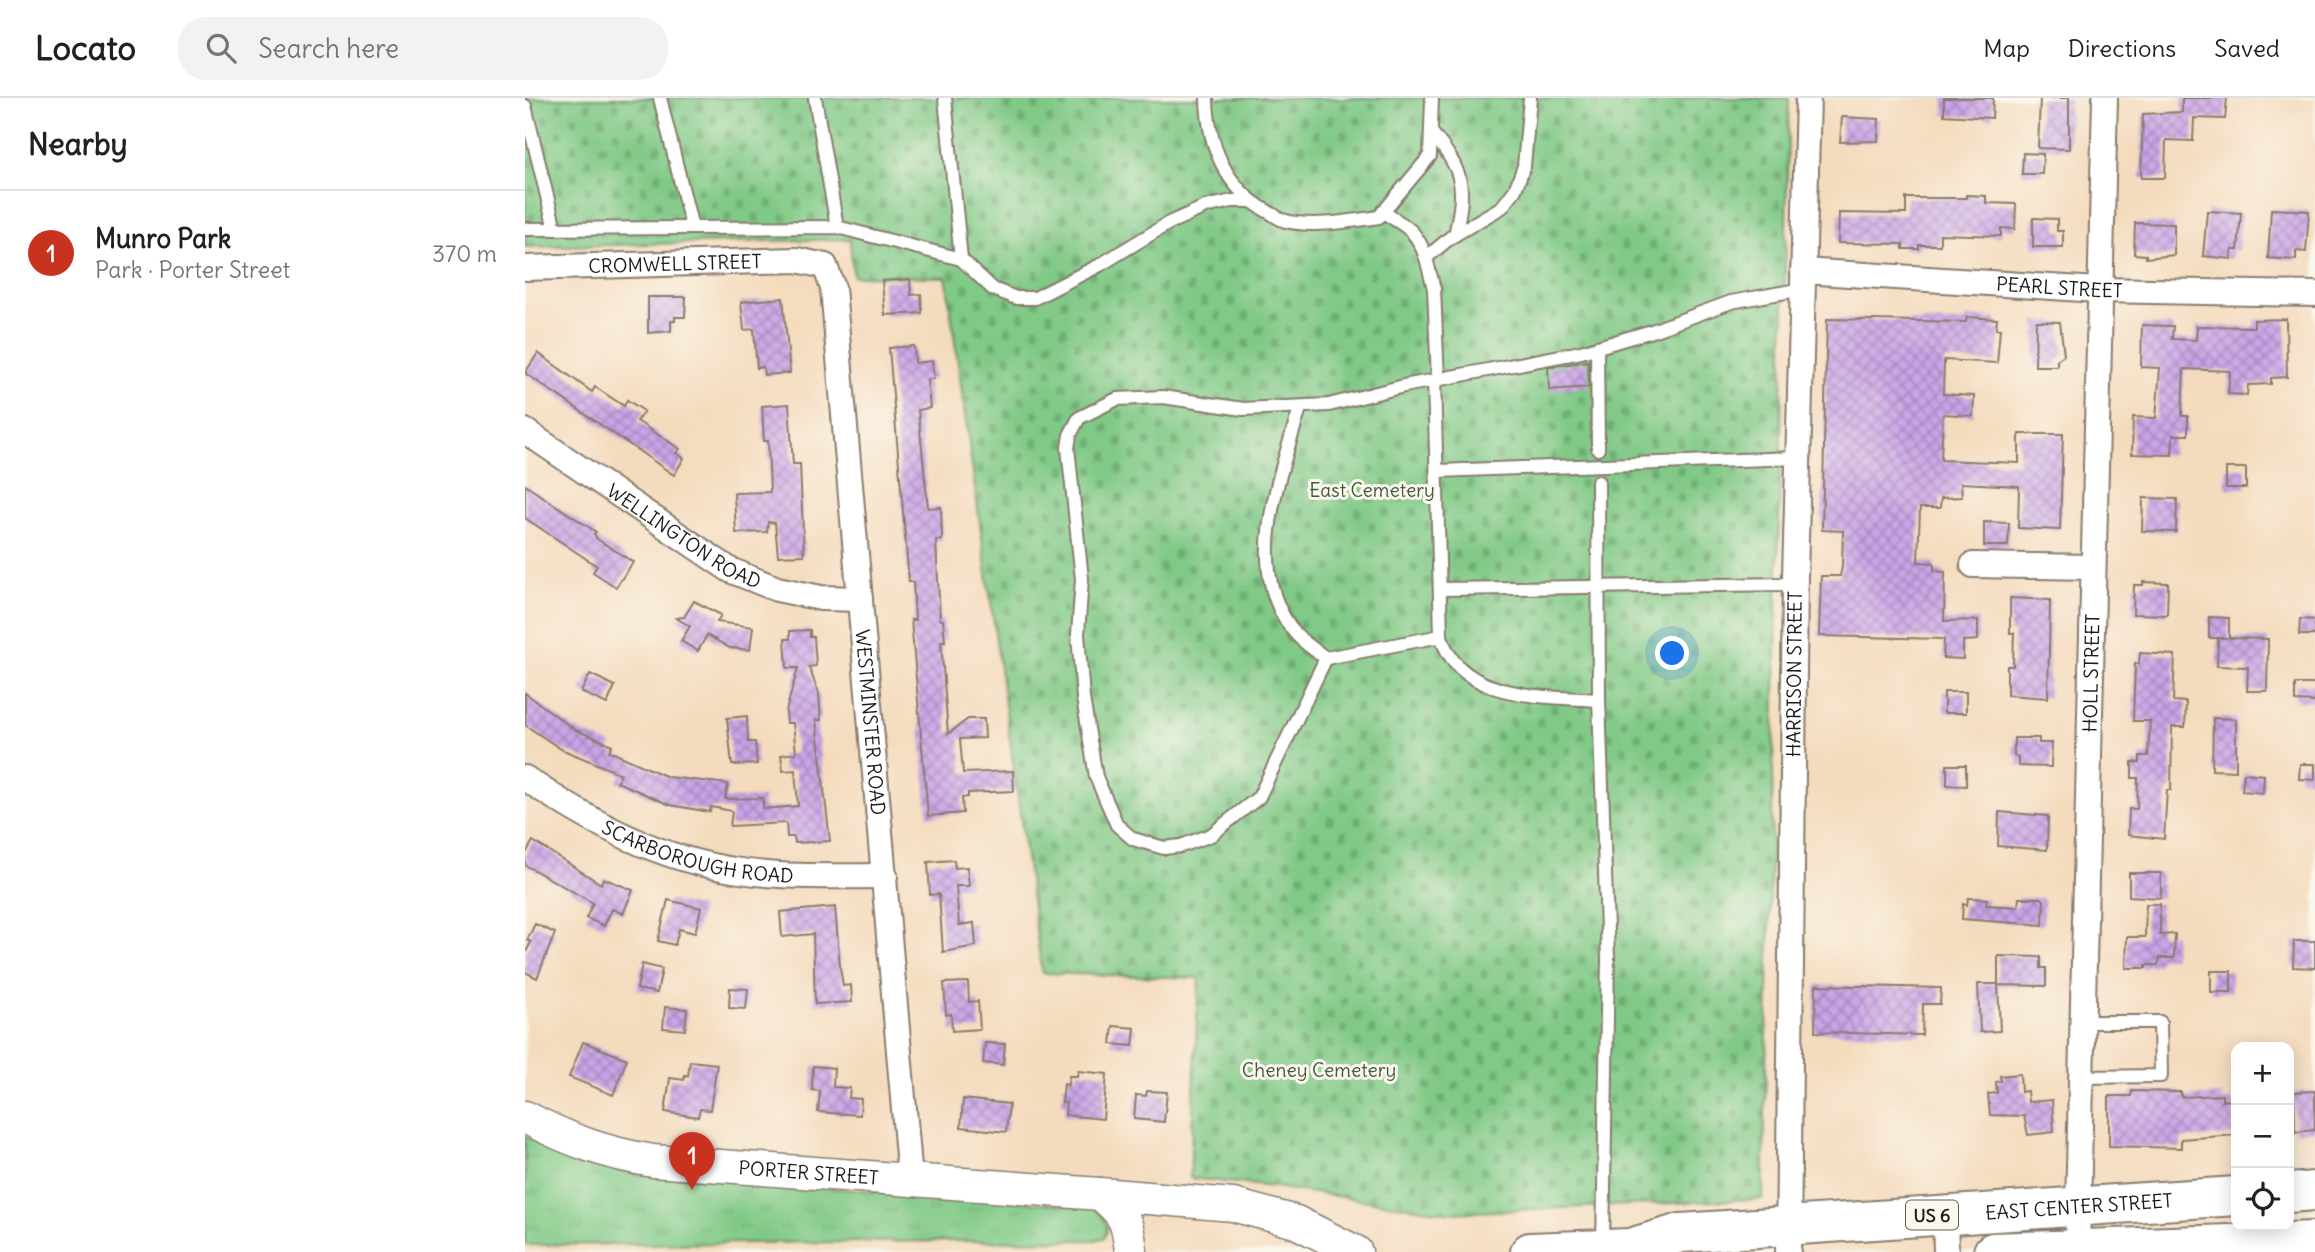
<!DOCTYPE html>
<html lang="en">
<head>
<meta charset="utf-8">
<style>
  body { margin:0; font-family:Delius,sans-serif; background:#f2f2f2; color:#202124 }
  .controls { position:absolute; right:21px; bottom:21px; display:grid; overflow:hidden; border-radius:14px; box-shadow:0 4px 18px #0003 }
  .controls button { width:63px; height:63px; display:grid; place-items:center; padding:0; border:0; border-bottom:2px solid #e0e0e0; background:#fff; color:#202124; font:35px sans-serif }
  .you { position:absolute; left:1148px; top:556px; width:24px; height:24px; margin:-18px; border:5px solid #fff; border-radius:50%; background:#1a73e8; box-shadow:0 0 0 10px #1a73e833 }
  .badge { display:grid; place-items:center; width:46px; height:46px; border-radius:50%; background:#c8321e; color:#fff; font-size:23px; font-weight:700 }
  .pin { position:absolute; translate:-50% -58px; filter:drop-shadow(0 2px 4px #0008) }
  .pin::after { content:''; position:absolute; top:37px; width:24px; height:21px; background:inherit; clip-path:polygon(0 0,100% 0,50% 100%) }
  .list { margin:0; padding:0; list-style:none }
  h2 { display:flex; justify-content:space-between; align-items:center; height:91px; margin:0; padding:0 28px; font-size:30px }
  h2 small { font-size:23px; font-weight:400; color:#757577 }
  .list li { display:grid; grid-template-columns:46px 1fr auto; gap:21px; align-items:center; box-sizing:border-box; height:126px; padding:0 28px; border-top:2px solid #e0e0e0 }
  .list b { display:block; font-size:26px; white-space:nowrap }
  .list p { margin:0; font-size:23px; white-space:nowrap; color:#757577 }
  .list em { font-size:23px; font-style:normal; color:#757577 }
  .icon { flex:none; width:38px; height:38px; fill:none; stroke:currentColor; stroke-width:2; stroke-linecap:round; stroke-linejoin:round }
  .map { position:relative; flex:none; width:1790px; height:1154px; overflow:hidden }
  header { display:flex; align-items:center; gap:42px; box-sizing:border-box; height:98px; padding:0 35px; background:#fff; border-bottom:2px solid #e0e0e0 }
  header strong { font-size:33px }
  nav { display:flex; gap:38px; margin-inline-start:auto; font-size:24px }
  .search { width:490px; height:63px; background:#f2f2f2; display:flex; align-items:center; gap:18px; box-sizing:border-box; padding:0 24px; border-radius:28px; color:#757577; font-size:26px }
  main { display:flex }
  aside { flex:1; background:#fff }
  .map>svg:first-child { display:block }
  .cemetery { fill:url(#cemetery-stones); stroke:#4e7251; stroke-width:2 }
  .park { fill:url(#park-tufts); stroke:#4e7251; stroke-width:2 }
  .building { fill:url(#building-cross-hatch) }
  .lines { fill:none; stroke-linecap:round; stroke-linejoin:round }
  .service-casing { stroke:#887c6d; stroke-width:16 }
  .minor-casing { stroke:#887c6d; stroke-width:28 }
  .tertiary-casing { stroke:#887c6d; stroke-width:35 }
  .primary-casing { stroke:#887c6d; stroke-width:42 }
  .service { stroke:#fff; stroke-width:12 }
  .minor { stroke:#fff; stroke-width:24 }
  .tertiary { stroke:#fff; stroke-width:32 }
  .primary { stroke:#fff; stroke-width:38 }
  .labels { text-anchor:middle; dominant-baseline:central; stroke-width:6; stroke-linejoin:round; paint-order:stroke }
  .shield { fill:#fbf7ec; stroke:#5f5e5a; stroke-width:2 }
  .shield-label { font-size:18px; font-weight:bold; fill:#1c1c1c }
  .street-label { font-size:19px; fill:#1c1c1c; stroke:#fbf7ec }
  .park-label { font-size:19px; fill:#3f5941; stroke:#fbf7ec }
</style>
</head>
<body>
<header>
<strong>Locato</strong>
<div class="search"><svg class="icon" aria-label="search" viewBox="0 0 24 24"><circle cx="10" cy="10" r="6"/><path d="M15 15l6 6"/></svg>Search here</div>
<nav><a>Map</a><a>Directions</a><a>Saved</a></nav>
</header>
<main>
<aside>
<h2>Nearby<small></small></h2>
<ul class="list">
<li><span class="badge">1</span><div><b>Munro Park</b><p>Park · Porter Street</p></div><em>370 m</em></li>
</ul>
</aside>
<div class="map">
<svg width="1790" height="1154" viewBox="0 0 1790 1154">
  <defs>
    <pattern id="cemetery-stones" width="16" height="16" patternUnits="userSpaceOnUse" patternTransform="scale(1.75)"><rect width="16" height="16" fill="#80c986"/><path d="M2 7V4a2 2 0 0 1 4 0v3zM10 15v-3a2 2 0 0 1 4 0v3z" fill="#6eac73"/></pattern>
    <pattern id="park-tufts" width="24" height="20" patternUnits="userSpaceOnUse" patternTransform="scale(1.75)"><rect width="24" height="20" fill="#80c986"/><path d="M3 7l-1-3M5 7V3M7 7l1-3M15 17l-1-3M17 17v-4M19 17l1-3" fill="none" stroke="#6eac73"/></pattern>
    <pattern id="building-cross-hatch" width="8" height="8" patternUnits="userSpaceOnUse" patternTransform="scale(1.75)"><rect width="8" height="8" fill="#caa4e7"/><path d="M0 0l8 8M0 8l8-8" fill="none" stroke="#a385ba"/></pattern>
  </defs>
  <rect width="100%" height="100%" fill="#fbf7ec"/>
  <filter id="ink" filterUnits="userSpaceOnUse"><feTurbulence type="fractalNoise" baseFrequency=".0143" numOctaves="2"/><feDisplacementMap in="SourceGraphic" scale="14" xChannelSelector="R" yChannelSelector="G"/><feConvolveMatrix kernelMatrix="1 2 1 2 8 2 1 2 1" color-interpolation-filters="sRGB"/></filter>
  <filter id="wash" filterUnits="userSpaceOnUse"><feTurbulence type="fractalNoise" baseFrequency=".00686" numOctaves="4" result="noise"/><feDisplacementMap in="SourceGraphic" scale="28" xChannelSelector="R" yChannelSelector="G"/><feGaussianBlur stdDeviation="1.57" result="paint"/><feColorMatrix in="noise" values="0 0 0 0 0 0 0 0 0 0 0 0 0 0 0 0 0 1.4 0 .05"/><feComposite in="paint" operator="in"/></filter>
  <g filter="url(#wash)">
    <rect width="100%" height="100%" fill="#f4dbbe"/>
    <!-- cemetery -->
    <polygon class="cemetery" points="0,0 1264,0 1238,1101 926,1115 749,1089 665,1080 674,880 517,875 421,179 328,178 325,141 0,149"/>
    <!-- park -->
    <path class="park" d="M0,1038l63,27 39,10 467,34c9,10 18,18 10,31l-10,2 -569,5z"/>
    <g id="blocks">
      <!-- building -->
      <g class="building">
        <polygon points="1419,0 1468,0 1467,20 1419,17"/>
        <polygon points="1515,0 1544,0 1544,51 1513,50"/>
        <polygon points="1657,0 1702,0 1700,21 1669,20 1668,43 1641,42 1640,80 1616,80 1618,16 1657,14"/>
        <polygon points="1317,19 1354,21 1353,43 1315,44"/>
        <polygon points="1498,55 1518,56 1517,76 1497,76"/>
        <polygon points="1441,97 1461,98 1461,105 1491,106 1490,131 1476,130 1476,138 1415,136 1415,147 1394,147 1394,151 1378,151 1378,146 1313,145 1314,115 1381,116 1381,100 1441,100"/>
        <polygon points="1746,111 1784,113 1781,154 1771,153 1771,162 1743,160"/>
        <polygon points="1682,113 1716,115 1713,152 1707,152 1707,161 1678,158"/>
        <polygon points="1508,120 1532,121 1532,133 1538,133 1538,149 1508,149"/>
        <polygon points="1610,125 1649,126 1649,157 1621,160 1621,157 1609,156"/>
        <polygon points="385,181 386,197 396,196 397,215 360,217 357,183"/>
        <polygon points="123,199 161,199 160,219 150,219 150,223 146,223 146,233 123,235"/>
        <polygon points="258,200 265,275 239,277 238,269 232,270 229,231 219,232 216,204"/>
        <polygon points="1442,219 1472,221 1471,231 1475,231 1472,265 1419,262 1418,296 1449,298 1448,318 1418,316 1416,362 1494,365 1494,336 1538,336 1535,432 1493,430 1494,388 1436,385 1437,399 1416,400 1415,410 1395,410 1393,464 1409,465 1409,473 1420,474 1419,523 1453,522 1453,542 1438,543 1438,561 1418,560 1419,541 1294,538 1296,478 1315,478 1317,469 1318,433 1297,432 1302,221 1441,224"/>
        <polygon points="1761,221 1762,279 1746,280 1746,286 1723,287 1722,297 1703,296 1705,273 1659,271 1657,318 1663,318 1663,337 1648,337 1647,357 1607,356 1608,319 1631,320 1635,270 1616,269 1617,227 1648,228 1647,241 1671,242 1672,228 1729,229 1729,222"/>
        <polygon points="1511,223 1535,224 1539,257 1532,262 1532,268 1510,268"/>
        <polygon points="389,248 390,265 407,263 409,281 402,281 405,310 393,312 403,410 416,409 417,442 411,442 415,522 418,522 420,543 416,543 423,636 443,621 459,621 460,640 435,641 438,675 488,673 489,693 443,695 443,699 437,700 438,715 403,718 386,522 390,522 388,484 384,484 364,250"/>
        <polygon points="13,255 67,294 70,289 99,308 102,302 119,313 112,323 155,351 151,355 159,360 149,377 0,275"/>
        <polygon points="1063,263 1064,289 1024,292 1023,269"/>
        <polygon points="264,306 268,366 275,366 279,457 253,458 250,425 243,424 242,434 211,435 209,395 245,394 243,343 239,343 237,308"/>
        <rect x="1701" y="370" width="20" height="20"/>
        <polygon points="0,387 71,434 69,436 72,441 108,464 91,489 68,474 72,468 0,420"/>
        <polygon points="1618,400 1652,401 1651,434 1617,433"/>
        <polygon points="1459,424 1484,425 1483,448 1459,448"/>
        <polygon points="1618,484 1643,485 1642,517 1608,516 1609,487 1618,487"/>
        <polygon points="1485,500 1525,502 1523,600 1482,597 1482,568 1488,568 1489,535 1485,535"/>
        <polygon points="169,503 196,517 192,524 228,529 225,552 205,550 182,537 173,553 156,543 165,528 151,520 159,519"/>
        <polygon points="1684,519 1704,520 1704,540 1743,541 1742,593 1722,593 1723,569 1692,568 1693,540 1702,540 1684,540"/>
        <polygon points="1775,521 1790,522 1790,537 1774,537"/>
        <polygon points="285,532 285,539 289,539 291,568 284,569 294,596 296,622 291,622 305,743 270,745 269,739 262,739 261,725 205,728 207,713 186,709 185,714 145,707 92,684 96,676 36,651 0,627 0,595 49,631 87,647 84,653 143,679 203,686 200,701 238,700 238,711 273,708 270,672 258,673 256,657 271,655 268,625 262,625 261,613 273,570 262,570 260,541 265,541 265,533"/>
        <polygon points="1615,555 1650,557 1648,603 1661,604 1660,629 1647,629 1646,692 1642,692 1639,741 1603,737 1604,711 1612,711 1613,680 1607,680 1607,664 1615,665 1615,658 1623,658 1625,623 1608,623 1610,565 1614,566"/>
        <polygon points="65,576 90,588 82,606 56,594"/>
        <polygon points="1770,586 1790,586 1790,604 1770,603"/>
        <rect x="1419" y="594" width="22" height="21"/>
        <polygon points="222,618 223,644 230,644 232,666 207,667 202,620"/>
        <polygon points="1688,620 1711,621 1711,673 1687,672"/>
        <polygon points="1489,640 1514,640 1514,645 1527,645 1526,669 1493,668 1493,659 1489,658"/>
        <polygon points="1775,666 1790,666 1790,682 1774,681"/>
        <polygon points="1422,667 1441,667 1441,688 1422,687"/>
        <polygon points="1719,675 1739,677 1738,695 1717,693"/>
        <polygon points="1474,714 1523,718 1522,752 1473,748"/>
        <polygon points="8,743 76,786 78,780 108,792 98,816 87,811 79,828 61,820 68,805 0,767 0,757"/>
        <polygon points="429,762 430,770 442,769 444,788 431,788 434,827 449,825 451,848 418,854 414,796 405,797 403,764"/>
        <polygon points="1604,775 1636,775 1636,800 1604,798"/>
        <polygon points="1443,800 1462,801 1461,807 1493,809 1494,800 1516,800 1519,802 1518,827 1437,821 1438,806 1442,807"/>
        <polygon points="143,802 176,810 170,835 154,831 150,847 133,843"/>
        <polygon points="1621,806 1635,806 1635,837 1650,836 1649,860 1635,860 1633,867 1621,867 1621,870 1601,870 1602,839 1620,839"/>
        <polygon points="310,809 315,869 318,888 326,887 327,904 290,906 288,836 257,839 255,814"/>
        <polygon points="10,826 30,835 12,880 0,874 0,856 6,844 2,842"/>
        <polygon points="1769,843 1790,843 1790,870 1768,869"/>
        <polygon points="1473,858 1516,859 1516,870 1521,870 1521,888 1473,887 1475,933 1455,934 1453,886 1473,886"/>
        <polygon points="117,866 137,871 132,895 112,891"/>
        <rect x="1686" y="873" width="20" height="21"/>
        <polygon points="443,884 444,904 453,903 455,931 427,933 426,916 421,917 419,885"/>
        <polygon points="1291,887 1416,890 1415,906 1398,906 1397,937 1290,934"/>
        <polygon points="205,890 223,891 221,911 204,910"/>
        <polygon points="140,909 162,911 160,932 138,930"/>
        <polygon points="588,928 610,930 608,948 586,946"/>
        <polygon points="58,944 102,961 88,997 44,979"/>
        <polygon points="460,945 480,946 478,967 458,965"/>
        <polygon points="165,963 192,966 185,1012 175,1011 173,1019 140,1014 145,980 159,982 160,977 163,978"/>
        <polygon points="288,968 309,970 308,989 325,990 324,1000 336,1001 335,1017 293,1014 295,993 287,992"/>
        <polygon points="553,973 582,976 578,1021 540,1017 541,1005 537,1005 539,986 543,987 544,978 552,978"/>
        <polygon points="1495,976 1496,994 1502,993 1503,1004 1527,1002 1529,1034 1503,1037 1499,1018 1465,1017 1463,996 1472,995 1471,984 1476,983 1475,978"/>
        <polygon points="622,993 642,994 639,1024 609,1021 611,997 621,998"/>
        <polygon points="1607,993 1656,994 1656,999 1697,997 1697,1003 1708,1002 1711,1037 1656,1041 1656,1050 1584,1048 1584,998 1606,998"/>
        <polygon points="1790,993 1790,1032 1770,1034 1769,994"/>
        <polygon points="438,1001 484,1006 481,1034 436,1029"/>
      </g>
    </g>
  </g>
  <g filter="url(#ink)">
    <use href="#blocks" fill-opacity="0" stroke="#887c6d" stroke-width="2"/>
    <g class="lines">
      <defs>
        <g id="service">
          <polyline points="135,0 167,130"/>
          <polyline points="290,0 312,129"/>
          <polyline points="420,0 436,161"/>
          <path d="M682,0c1,46 18,90 60,113 6,3 13,9 19,10 28,7 64,0 93,-4l51,-61 2,-58"/>
          <polyline points="0,8 30,131"/>
          <path d="M907,35c32,39 34,53 23,102"/>
          <path d="M858,114c24,15 33,17 43,46l25,-21 51,-30 13,-17 9,-24 6,-68"/>
          <polyline points="0,131 312,129 436,161 468,191 491,200 510,200 575,167 644,125 680,109 707,103 724,103"/>
          <polyline points="901,160 909,191 913,282"/>
          <polyline points="1072,249 1073,351"/>
          <polyline points="909,282 916,538 801,560 734,699 686,737 656,748 639,750 608,741 592,727 571,679 558,600 553,536 557,481 543,350 545,337 554,320 592,301 638,299 718,311 804,307 879,288 1056,254 1127,233 1206,204 1278,191"/>
          <path d="M775,310c-20,69 -59,163 -4,226 8,9 20,17 30,24"/>
          <polyline points="912,373 1273,360"/>
          <polyline points="1073,384 1074,602 1083,860 1078,1147"/>
          <polyline points="915,491 1270,486"/>
          <path d="M916,538c18,65 103,60 158,64"/>
          <polyline points="1557,979 1636,978 1635,924 1558,924"/>
        </g>
        <g id="minor">
          <path id="s1" d="M0,170l272,-8 28,6 8,22 77,891"/>
          <path id="s2" d="M1278,173l295,19 217,4"/>
          <path id="s3" d="M0,333l205,139 47,19 44,9 39,1"/>
          <polyline points="1448,467 1567,469"/>
          <path id="s4" d="M0,680c66,45 135,82 215,93 47,7 97,5 145,5"/>
          <polyline points="1420,1116 1421,1154"/>
          <path id="s5" d="M1552,1151l28,-1151"/>
          <path id="s6" d="M1263,1154l7,-675 13,-479"/>
        </g>
        <g id="tertiary">
          <path id="s7" d="M0,1019c44,23 79,36 128,44l447,33c24,19 28,27 31,58"/>
          <polyline points="575,1096 708,1107 771,1124 831,1154"/>
        </g>
        <g id="primary">
          <polyline points="1764,1095 1790,1093"/>
          <path id="s8" d="M1105,1150l51,-15 555,-37"/>
          <polyline points="1005,1154 1105,1150 1118,1154"/>
          <polyline points="1468,1154 1790,1143"/>
        </g>
      </defs>
      <!-- service casing -->
      <use href="#service" class="service-casing"/>
      <!-- minor casing -->
      <use href="#minor" class="minor-casing"/>
      <!-- tertiary casing -->
      <use href="#tertiary" class="tertiary-casing"/>
      <!-- primary casing -->
      <use href="#primary" class="primary-casing"/>
      <!-- service -->
      <use href="#service" class="service"/>
      <!-- minor -->
      <use href="#minor" class="minor"/>
      <!-- tertiary -->
      <use href="#tertiary" class="tertiary"/>
      <!-- primary -->
      <use href="#primary" class="primary"/>
    </g>
  </g>
  <g class="labels">
    <!-- shield labels -->
    <rect class="shield" x="1381" y="1102.5" width="52" height="29" rx="5"/>
    <g class="shield-label">
      <text x="1407" y="1117">US 6</text>
    </g>
    <!-- street labels -->
    <g class="street-label">
      <text stroke="none"><textPath href="#s1" startOffset="150">CROMWELL STREET</textPath></text>
      <text stroke="none"><textPath href="#s2" startOffset="257">PEARL STREET</textPath></text>
      <text stroke="none"><textPath href="#s3" startOffset="191">WELLINGTON ROAD</textPath></text>
      <text stroke="none"><textPath href="#s5" startOffset="576">HOLL STREET</textPath></text>
      <text stroke="none"><textPath href="#s6" startOffset="578">HARRISON STREET</textPath></text>
      <text stroke="none"><textPath href="#s1" startOffset="760">WESTMINSTER ROAD</textPath></text>
      <text stroke="none"><textPath href="#s4" startOffset="191">SCARBOROUGH ROAD</textPath></text>
      <text stroke="none"><textPath href="#s7" startOffset="292">PORTER STREET</textPath></text>
      <text stroke="none"><textPath href="#s8" startOffset="452">EAST CENTER STREET</textPath></text>
    </g>
    <!-- park labels -->
    <g class="park-label">
      <text x="847" y="392">East Cemetery</text>
      <text x="794" y="972">Cheney Cemetery</text>
    </g>
  </g>
</svg>
<div class="controls">
<button>+</button>
<button>−</button>
<button><svg class="icon" aria-label="locate" viewBox="0 0 24 24"><circle cx="12" cy="12" r="6"/><path d="M12 2v4M12 18v4M2 12h4M18 12h4"/></svg></button>
</div>
<div class="you"></div>
<div class="pin badge" style="left:167px;top:1092px">1</div>
</div>
</main>
</body>
</html>
